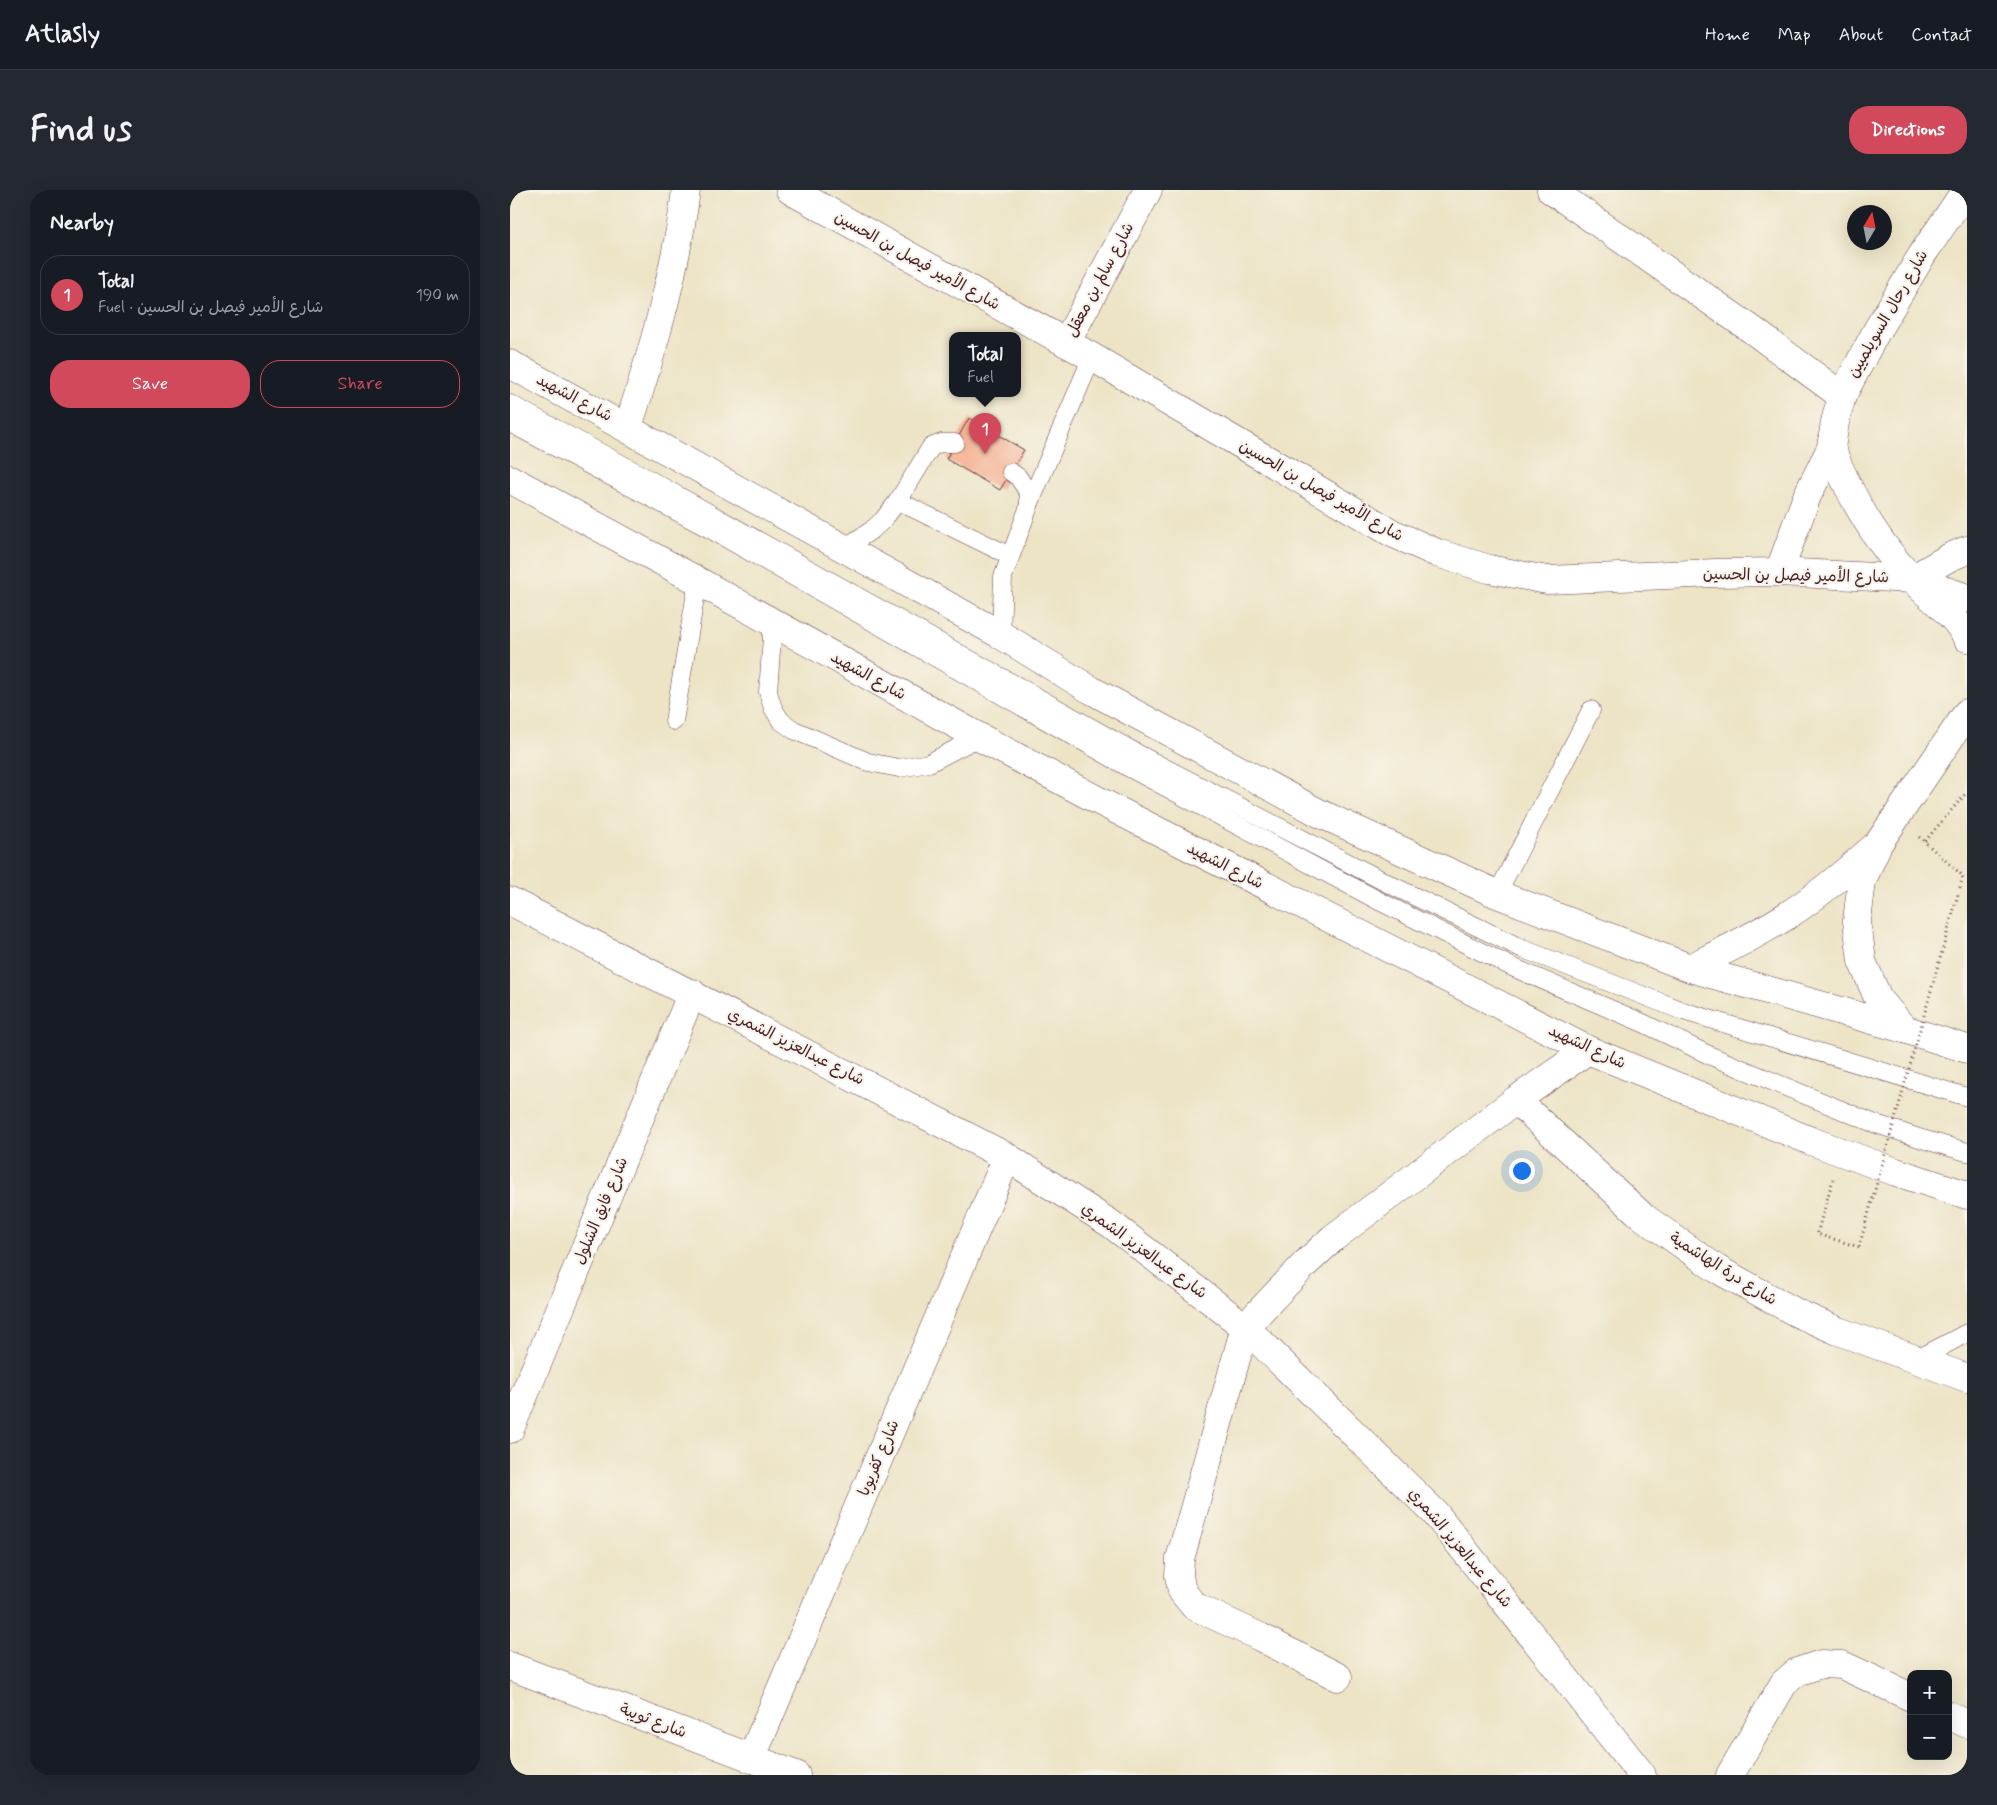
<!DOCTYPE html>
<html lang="en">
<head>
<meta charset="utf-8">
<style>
  body { margin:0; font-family:Mynerve,"Playpen Sans Arabic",sans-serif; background:#242831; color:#f1f3f6 }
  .controls { position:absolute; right:15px; bottom:15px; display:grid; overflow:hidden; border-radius:10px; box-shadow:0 5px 20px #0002 }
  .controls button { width:45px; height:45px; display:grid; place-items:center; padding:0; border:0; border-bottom:1px solid #363941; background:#171b24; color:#f1f3f6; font:25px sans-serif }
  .compass { position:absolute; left:1337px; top:15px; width:45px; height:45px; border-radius:50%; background:#171b24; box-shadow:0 5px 20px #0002; rotate:10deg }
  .you { position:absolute; left:1011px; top:980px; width:18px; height:18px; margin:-12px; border:4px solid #fff; border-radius:50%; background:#1a73e8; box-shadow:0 0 0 8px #1a73e833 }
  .badge { display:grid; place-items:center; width:32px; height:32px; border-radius:50%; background:#d1495b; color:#fff; font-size:16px; font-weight:700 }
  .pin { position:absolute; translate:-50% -41px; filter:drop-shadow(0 1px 2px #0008) }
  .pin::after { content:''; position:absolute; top:26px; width:18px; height:15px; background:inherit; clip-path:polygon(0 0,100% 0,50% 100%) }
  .popup { position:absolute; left:439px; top:142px; width:72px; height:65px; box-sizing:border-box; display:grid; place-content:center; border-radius:10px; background:#171b24; filter:drop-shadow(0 1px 4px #0005); font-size:16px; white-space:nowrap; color:#9ea1a6 }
  .popup b { font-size:19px; color:#f1f3f6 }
  .popup::after { content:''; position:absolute; left:50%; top:100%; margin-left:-10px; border:10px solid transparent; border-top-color:#171b24 }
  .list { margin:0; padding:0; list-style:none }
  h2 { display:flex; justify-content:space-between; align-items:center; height:65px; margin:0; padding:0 20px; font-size:21px }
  h2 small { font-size:16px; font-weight:400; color:#9ea1a6 }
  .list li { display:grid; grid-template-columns:32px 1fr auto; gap:15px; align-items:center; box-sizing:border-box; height:80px; margin:0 10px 10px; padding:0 10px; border:1px solid #363941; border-radius:20px }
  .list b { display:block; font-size:19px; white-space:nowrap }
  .list p { margin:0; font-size:16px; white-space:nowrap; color:#9ea1a6 }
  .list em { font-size:16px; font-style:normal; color:#9ea1a6 }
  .actions { display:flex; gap:10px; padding:15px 20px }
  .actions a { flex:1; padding:11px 0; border:1px solid #d1495b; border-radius:20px; text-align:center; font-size:18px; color:#d1495b }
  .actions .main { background:#d1495b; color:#fff }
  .map { position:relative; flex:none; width:1457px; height:1585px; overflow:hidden; border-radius:20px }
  header { display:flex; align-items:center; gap:30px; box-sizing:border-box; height:70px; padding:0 25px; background:#171b24; border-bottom:1px solid #363941 }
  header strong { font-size:24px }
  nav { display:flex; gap:28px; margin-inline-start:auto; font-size:18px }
  .intro { display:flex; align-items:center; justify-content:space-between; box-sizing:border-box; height:120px; padding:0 30px }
  h1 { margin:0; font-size:35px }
  .button { padding:12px 22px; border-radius:20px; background:#d1495b; color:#fff; font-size:18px; font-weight:700 }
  main { display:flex; gap:30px; padding:0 30px }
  aside { flex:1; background:#171b24; border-radius:20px; box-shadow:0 5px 20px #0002 }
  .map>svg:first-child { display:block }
  .building { fill:#f5a886 }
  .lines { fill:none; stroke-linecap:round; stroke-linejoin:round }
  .lane-casing { stroke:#623d42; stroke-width:19 }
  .street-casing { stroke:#623d42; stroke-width:29 }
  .secondary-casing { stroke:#623d42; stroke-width:29 }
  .highway-casing { stroke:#623d42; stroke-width:29 }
  .path { stroke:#623d42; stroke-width:3; stroke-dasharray:1 4; stroke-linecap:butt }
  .lane { stroke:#fff; stroke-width:18 }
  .street { stroke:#fff; stroke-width:28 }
  .secondary { stroke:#fff; stroke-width:28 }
  .highway { stroke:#fff; stroke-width:28 }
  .path-bridge { stroke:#623d42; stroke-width:3; stroke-dasharray:1 4; stroke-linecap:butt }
  .labels { text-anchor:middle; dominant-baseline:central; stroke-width:4; stroke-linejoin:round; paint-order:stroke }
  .street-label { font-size:16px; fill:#4a1f2b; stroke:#f7f3e8 }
</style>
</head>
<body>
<header>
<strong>Atlasly</strong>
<nav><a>Home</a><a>Map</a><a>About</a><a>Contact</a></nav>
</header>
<div class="intro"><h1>Find us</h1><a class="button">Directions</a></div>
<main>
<aside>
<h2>Nearby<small></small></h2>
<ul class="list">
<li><span class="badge">1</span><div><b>Total</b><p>Fuel · شارع الأمير فيصل بن الحسين</p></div><em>190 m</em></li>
</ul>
<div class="actions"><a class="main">Save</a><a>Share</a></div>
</aside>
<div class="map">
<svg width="1457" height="1585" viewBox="0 0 1457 1585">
  <rect width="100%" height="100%" fill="#f7f3e8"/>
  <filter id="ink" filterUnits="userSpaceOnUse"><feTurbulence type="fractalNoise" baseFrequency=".02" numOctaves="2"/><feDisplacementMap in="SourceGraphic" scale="10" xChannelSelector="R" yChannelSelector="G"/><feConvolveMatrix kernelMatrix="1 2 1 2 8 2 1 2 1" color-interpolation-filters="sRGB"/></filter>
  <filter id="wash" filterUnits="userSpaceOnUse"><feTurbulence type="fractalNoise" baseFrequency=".0096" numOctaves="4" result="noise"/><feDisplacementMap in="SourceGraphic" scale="20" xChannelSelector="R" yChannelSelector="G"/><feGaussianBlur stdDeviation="1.12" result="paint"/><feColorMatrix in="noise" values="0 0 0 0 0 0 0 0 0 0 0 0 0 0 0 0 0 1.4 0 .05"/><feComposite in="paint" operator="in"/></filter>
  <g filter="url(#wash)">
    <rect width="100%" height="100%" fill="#ede4c6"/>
    <g id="blocks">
      <!-- building -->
      <polygon class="building" points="459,228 514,260 490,300 436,269"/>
    </g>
  </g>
  <g filter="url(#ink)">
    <use href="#blocks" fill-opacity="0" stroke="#623d42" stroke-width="1"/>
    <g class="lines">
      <defs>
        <g id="lane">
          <polyline points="0,214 126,282 632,566 879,694 1013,759 1173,821 1457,907"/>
          <polyline points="0,233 198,338 616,576 871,712 1002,777 1133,833 1201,866 1363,933 1412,949 1457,962"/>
          <polyline points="388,311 500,366"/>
          <polyline points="519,315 582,167"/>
          <polyline points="334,358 362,340 373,330 388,311 421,257 431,253 445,253"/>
          <polyline points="263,433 258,502 263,518 271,531 284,540 358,572 389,578 419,573 469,547"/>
          <polyline points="491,445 493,387 519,316 519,303 508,287 501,282"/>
          <polyline points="164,531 188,391"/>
          <polyline points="987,704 1081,520"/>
          <polyline points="1406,1170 1457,1143"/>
        </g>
        <g id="street">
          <polyline points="1041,0 1241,139 1332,206"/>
          <polyline points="556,153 638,0"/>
          <path d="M118,237c25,-77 48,-156 58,-237"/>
          <path d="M1321,258c19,48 43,91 79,129 19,21 44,35 57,61"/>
          <polyline points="1269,382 1297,306 1321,258 1325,232 1332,206 1366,142 1412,65 1456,0"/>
          <polyline points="0,711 497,967 601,1034 735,1137 925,1323 1132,1585"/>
          <path d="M1180,778c34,-17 67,-33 98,-53 31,-20 58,-43 85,-67"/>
          <polyline points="1394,839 1368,808 1352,771 1347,731 1352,691 1368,654 1457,523"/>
          <polyline points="0,1239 182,803"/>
          <polyline points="828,1487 750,1447 684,1416 672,1401 669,1386 670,1369 735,1137 795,1074 823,1048 1006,910 1078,860"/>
          <polyline points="1438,1525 1457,1534"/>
          <polyline points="241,1569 497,967"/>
          <polyline points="1220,1585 1274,1493 1287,1482 1311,1474 1332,1475 1401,1507"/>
        </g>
        <g id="secondary">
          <polyline points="280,0 582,167 882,343 927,363 979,379 1037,390 1206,383 1269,382 1402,389 1457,408"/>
          <polyline points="1402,389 1440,367 1457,360"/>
          <polyline points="1006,910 1132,1026 1207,1079 1287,1123 1328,1141 1457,1188"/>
          <polyline points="0,1476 286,1585"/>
        </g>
        <g id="highway">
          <polyline points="0,174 491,445 581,500 809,623 987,704 1180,778 1394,839 1457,859"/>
          <polyline points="0,289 188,391 469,547 593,613 1078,860 1301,951 1386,982 1457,1005"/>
        </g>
      </defs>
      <!-- lane casing -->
      <use href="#lane" class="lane-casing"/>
      <!-- street casing -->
      <use href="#street" class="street-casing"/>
      <!-- secondary casing -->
      <use href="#secondary" class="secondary-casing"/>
      <!-- highway casing -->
      <use href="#highway" class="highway-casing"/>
      <!-- path -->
      <g class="path">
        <polyline points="1409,647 1453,686 1449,701"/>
        <polyline points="1415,651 1457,602"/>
        <polyline points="1323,989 1307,1044 1349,1057"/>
      </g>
      <!-- lane -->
      <use href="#lane" class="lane"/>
      <!-- street -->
      <use href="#street" class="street"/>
      <!-- secondary -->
      <use href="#secondary" class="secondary"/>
      <!-- highway -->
      <use href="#highway" class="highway"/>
      <!-- path-bridge -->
      <polyline class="path-bridge" points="1349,1057 1449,701"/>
    </g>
  </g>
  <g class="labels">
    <!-- street labels -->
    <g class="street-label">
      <text transform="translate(407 71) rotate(29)">شارع الأمير فيصل بن الحسين</text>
      <text transform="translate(590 90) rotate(-62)">شارع سالم بن معقل</text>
      <text transform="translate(1378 124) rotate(-60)">شارع رحال السويلميين</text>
      <text transform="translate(64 208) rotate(28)">شارع الشهيد</text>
      <text transform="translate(811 301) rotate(30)">شارع الأمير فيصل بن الحسين</text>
      <text transform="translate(1286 386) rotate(1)">شارع الأمير فيصل بن الحسين</text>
      <text transform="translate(358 486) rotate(29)">شارع الشهيد</text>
      <text transform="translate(715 676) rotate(27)">شارع الشهيد</text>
      <text transform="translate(286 857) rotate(27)">شارع عبدالعزيز الشمري</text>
      <text transform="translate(1077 857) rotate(25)">شارع الشهيد</text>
      <text transform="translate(91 1021) rotate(-67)">شارع فايق الشلول</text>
      <text transform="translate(634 1061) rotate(36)">شارع عبدالعزيز الشمري</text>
      <text transform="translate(1213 1079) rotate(32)">شارع درة الهاشمية</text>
      <text transform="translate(369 1268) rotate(-67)">شارع كفريوبا</text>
      <text transform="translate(950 1358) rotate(50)">شارع عبدالعزيز الشمري</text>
      <text transform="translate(143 1531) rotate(21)">شارع ثويبة</text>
    </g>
  </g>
</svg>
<div class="controls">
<button>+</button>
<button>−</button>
</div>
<svg class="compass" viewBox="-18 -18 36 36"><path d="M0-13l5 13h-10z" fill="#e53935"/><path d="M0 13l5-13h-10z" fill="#9ea1a6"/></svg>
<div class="you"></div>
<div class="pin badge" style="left:475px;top:264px">1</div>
<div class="popup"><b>Total</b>Fuel</div>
</div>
</main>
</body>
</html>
